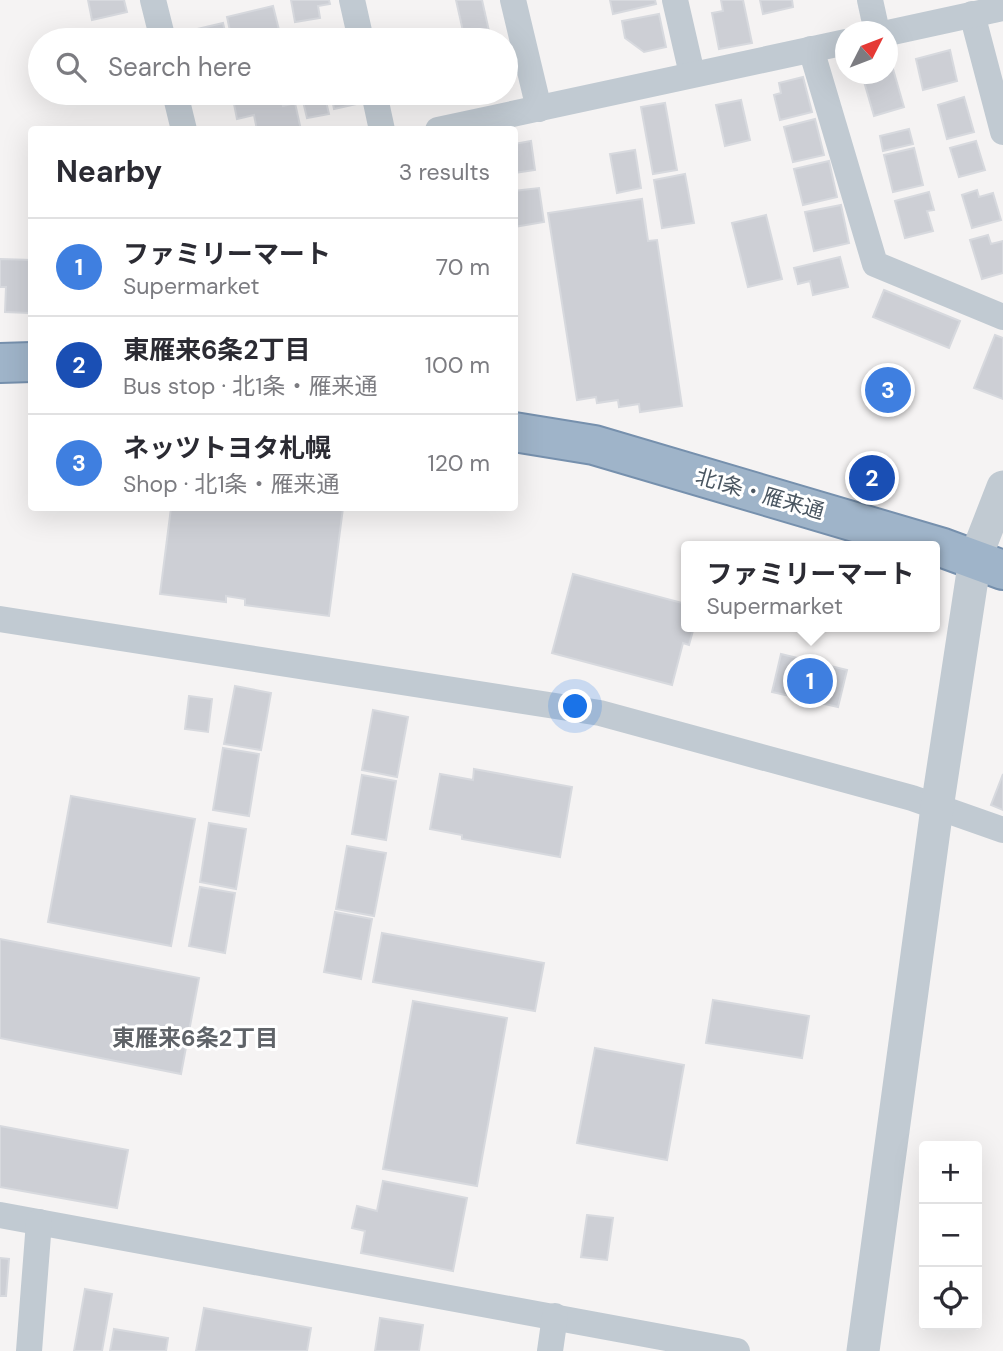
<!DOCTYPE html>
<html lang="en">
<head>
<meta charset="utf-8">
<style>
  body { margin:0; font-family:"DM Sans","Noto Sans JP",sans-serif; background:#f7f7f7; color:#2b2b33 }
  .controls { position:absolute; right:21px; bottom:21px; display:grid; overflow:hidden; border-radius:7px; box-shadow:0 7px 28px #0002 }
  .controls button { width:63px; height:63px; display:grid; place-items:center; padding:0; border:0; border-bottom:2px solid #e1e1e2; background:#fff; color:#2b2b33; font:35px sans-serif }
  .compass { position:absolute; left:835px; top:21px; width:63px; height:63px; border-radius:50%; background:#fff; box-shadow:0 7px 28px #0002; rotate:48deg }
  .you { position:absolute; left:576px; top:707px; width:24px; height:24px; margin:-18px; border:5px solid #fff; border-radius:50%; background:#1a73e8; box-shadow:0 0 0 10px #1a73e833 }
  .badge { display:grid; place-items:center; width:46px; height:46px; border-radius:50%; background:#1a73e8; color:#fff; font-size:23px; font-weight:700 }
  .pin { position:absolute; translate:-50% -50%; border:4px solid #fff; box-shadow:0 2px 7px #0006 }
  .popup { position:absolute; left:681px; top:541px; width:259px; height:91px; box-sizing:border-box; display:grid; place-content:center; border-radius:7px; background:#fff; filter:drop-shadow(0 2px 5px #0005); font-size:23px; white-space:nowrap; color:#7c7c81 }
  .popup b { font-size:26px; color:#2b2b33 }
  .popup::after { content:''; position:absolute; left:50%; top:100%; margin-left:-14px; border:14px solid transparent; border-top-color:#fff }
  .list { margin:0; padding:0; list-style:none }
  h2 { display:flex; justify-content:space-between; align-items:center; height:91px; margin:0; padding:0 28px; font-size:30px }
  h2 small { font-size:23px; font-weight:400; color:#7c7c81 }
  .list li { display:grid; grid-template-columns:46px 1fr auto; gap:21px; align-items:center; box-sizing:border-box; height:98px; padding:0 28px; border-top:2px solid #e1e1e2 }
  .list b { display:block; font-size:26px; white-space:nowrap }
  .list p { margin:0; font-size:23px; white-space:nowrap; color:#7c7c81 }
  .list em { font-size:23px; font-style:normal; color:#7c7c81 }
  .icon { flex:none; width:38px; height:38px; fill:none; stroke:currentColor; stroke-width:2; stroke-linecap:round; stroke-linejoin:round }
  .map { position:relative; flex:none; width:1003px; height:1351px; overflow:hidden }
  .search { position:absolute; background:#fff; box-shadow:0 7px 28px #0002; left:28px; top:28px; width:490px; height:77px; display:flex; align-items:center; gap:18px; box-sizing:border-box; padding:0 24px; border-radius:38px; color:#7c7c81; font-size:26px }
  .panel { position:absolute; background:#fff; box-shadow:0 7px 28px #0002; left:28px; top:126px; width:490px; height:385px; border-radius:7px }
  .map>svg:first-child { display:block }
  .building { fill:#cdcfd5; stroke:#d7d9de; stroke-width:2 }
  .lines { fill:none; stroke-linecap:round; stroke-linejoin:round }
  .trunk-casing { stroke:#7690ad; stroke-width:42 }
  .minor { stroke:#c1cad2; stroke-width:26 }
  .tertiary { stroke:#c1cad2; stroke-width:33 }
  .trunk { stroke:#9fb4c9; stroke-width:38 }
  .labels { text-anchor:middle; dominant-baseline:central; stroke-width:6; stroke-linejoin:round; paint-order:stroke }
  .street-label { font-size:21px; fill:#4a5661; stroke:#fff }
  .neighbourhood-label { font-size:23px; font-weight:bold; fill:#5f6368; stroke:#fff }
</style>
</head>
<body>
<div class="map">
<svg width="1003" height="1351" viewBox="0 0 1003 1351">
  <rect width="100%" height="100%" fill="#f5f3f3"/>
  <!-- building -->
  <g class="building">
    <polygon points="88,0 124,0 127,12 92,20"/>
    <polygon points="291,0 329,0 330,4 318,6 320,18 295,22"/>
    <polygon points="456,0 482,0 491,40 465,40"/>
    <polygon points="610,0 655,0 656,4 613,14"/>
    <polygon points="721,0 743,0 752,43 719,49 712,13 723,11"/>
    <polygon points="760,0 792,0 793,7 763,14"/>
    <polygon points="273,6 281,38 232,40 227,17"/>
    <polygon points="659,14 666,47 644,52 625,38 622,21"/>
    <polygon points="223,23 227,40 196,40 193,30"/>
    <polygon points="123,30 125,40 79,40"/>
    <polygon points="339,32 341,40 301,40"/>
    <polygon points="950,50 957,81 923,90 916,59"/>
    <polygon points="893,69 904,107 874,116 863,78 888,74"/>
    <polygon points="803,77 812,112 780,120 774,95 781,93 779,83"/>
    <polygon points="301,93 324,93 329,114 307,118"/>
    <polygon points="331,93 358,93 361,103 334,109"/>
    <polygon points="280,94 283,106 295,103 301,130 257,130 254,115 237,119 234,104"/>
    <polygon points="964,97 974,132 947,139 938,105"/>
    <polygon points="741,100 750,140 725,146 716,105"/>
    <polygon points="665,103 677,170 653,174 641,107"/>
    <polygon points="815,119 824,155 793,162 784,127"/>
    <polygon points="909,129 913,144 883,151 880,136"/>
    <polygon points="531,141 535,170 514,173 514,144"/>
    <polygon points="976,141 985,170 959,177 950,148"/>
    <polygon points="914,148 923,185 893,192 884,155"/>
    <polygon points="635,150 641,188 617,193 610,154"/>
    <polygon points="829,161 837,197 803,205 794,169"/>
    <polygon points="685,174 694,223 662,228 654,180"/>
    <polygon points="539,188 544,222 514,227 514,191"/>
    <polygon points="977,190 979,197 993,193 1001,220 972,228 962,195"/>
    <polygon points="929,192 934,210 927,211 933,231 905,238 895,201"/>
    <polygon points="642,199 648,241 657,240 682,406 640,412 639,404 619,407 618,400 597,403 596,397 577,400 548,213"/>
    <polygon points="841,205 849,243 814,251 805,212"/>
    <polygon points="766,215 782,279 748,287 732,223"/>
    <polygon points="988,235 991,244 1003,241 1003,273 982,279 970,240"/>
    <polygon points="840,257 848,287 813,295 810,281 798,284 794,268"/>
    <polygon points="0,259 31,260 29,313 5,312 6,287 0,287"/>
    <polygon points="884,290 960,321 949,348 873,317"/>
    <polygon points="995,335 1003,338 1003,399 974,388"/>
    <polygon points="171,508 343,508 329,616 245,605 245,599 226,596 226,602 160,594"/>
    <polygon points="573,574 686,604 686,627 694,627 689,645 683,643 672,685 552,653"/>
    <polygon points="781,654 847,670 838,707 772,692"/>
    <polygon points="235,686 271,693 261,750 224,744"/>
    <polygon points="189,696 212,699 208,732 185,729"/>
    <polygon points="373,710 408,717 397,777 362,770"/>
    <polygon points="223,748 259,754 249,816 213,810"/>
    <polygon points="474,769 572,787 560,857 462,839 462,835 430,829 440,774 473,780"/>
    <polygon points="1003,774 1003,810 991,805"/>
    <polygon points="362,775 396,781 386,840 352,834"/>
    <polygon points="71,796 195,819 171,946 48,922"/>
    <polygon points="209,823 246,829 236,889 200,882"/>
    <polygon points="347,846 386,853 374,916 336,909"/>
    <polygon points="200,887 235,893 225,953 189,946"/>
    <polygon points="335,912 372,919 361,979 324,972"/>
    <polygon points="382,933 544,963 535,1011 373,982"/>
    <polygon points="0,939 199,978 181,1074 0,1038"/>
    <polygon points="713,1000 809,1016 802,1058 706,1043"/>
    <polygon points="413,1001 507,1018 477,1186 383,1169"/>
    <polygon points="595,1048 684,1065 667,1160 577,1143"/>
    <polygon points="0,1126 128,1150 117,1208 0,1187"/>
    <polygon points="383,1181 467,1198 453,1271 361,1253 365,1231 352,1228 357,1206 377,1211"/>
    <polygon points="587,1215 613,1218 607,1260 581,1257"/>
    <polygon points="0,1258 9,1259 6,1296 0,1296"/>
    <polygon points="85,1289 112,1294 102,1351 74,1351"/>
    <polygon points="204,1308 311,1328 307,1351 196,1351"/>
    <polygon points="380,1318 423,1325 419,1351 375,1351"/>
    <polygon points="114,1329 168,1338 166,1351 110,1351"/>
  </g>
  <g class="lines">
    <defs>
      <g id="trunk">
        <polyline points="0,363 32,362"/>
        <polyline points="514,432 594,445 943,548 1003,570"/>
      </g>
    </defs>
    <!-- trunk casing -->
    <use href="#trunk" class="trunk-casing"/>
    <!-- minor -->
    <g class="minor">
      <polyline points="153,0 163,40"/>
      <polyline points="352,0 361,40"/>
      <polyline points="513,0 539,109"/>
      <polyline points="675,0 692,74"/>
      <polyline points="870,0 877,32"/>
      <polyline points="972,14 1003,132"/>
      <polyline points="888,33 1003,8"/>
      <polyline points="811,49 875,264 1003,317"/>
      <polyline points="175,93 184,130"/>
      <polyline points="374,93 382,130"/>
      <polyline points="438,130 846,42"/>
      <polyline points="0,619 600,713 912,798 1003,830"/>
      <polyline points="0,1215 737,1351"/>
      <polyline points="29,1351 39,1222"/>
      <polyline points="550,1351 555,1316"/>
    </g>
    <!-- tertiary -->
    <polyline class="tertiary" points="863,1351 937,808 975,559 1003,487"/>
    <!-- trunk -->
    <use href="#trunk" class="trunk"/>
  </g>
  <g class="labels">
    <!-- street labels -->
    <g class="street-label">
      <text transform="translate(760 494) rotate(16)">北1条・雁来通</text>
    </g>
    <!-- neighbourhood labels -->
    <g class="neighbourhood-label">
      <text x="195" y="1038">東雁来6条2丁目</text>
    </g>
  </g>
</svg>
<div class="controls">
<button>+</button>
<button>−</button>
<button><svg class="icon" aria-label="locate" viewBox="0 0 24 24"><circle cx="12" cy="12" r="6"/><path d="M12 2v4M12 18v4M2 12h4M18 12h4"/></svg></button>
</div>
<svg class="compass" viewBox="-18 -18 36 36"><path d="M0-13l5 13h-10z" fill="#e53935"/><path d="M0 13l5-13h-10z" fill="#7c7c81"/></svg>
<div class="you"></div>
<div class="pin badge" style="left:810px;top:681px;background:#3f7fe0">1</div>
<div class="popup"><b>ファミリーマート</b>Supermarket</div>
<div class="pin badge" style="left:872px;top:478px;background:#1a4fb4">2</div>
<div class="pin badge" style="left:888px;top:390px;background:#3f7fe0">3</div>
<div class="search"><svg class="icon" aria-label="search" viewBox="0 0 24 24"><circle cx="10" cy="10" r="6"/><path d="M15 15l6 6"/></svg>Search here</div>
<section class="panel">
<h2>Nearby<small>3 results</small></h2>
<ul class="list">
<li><span class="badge" style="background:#3f7fe0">1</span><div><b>ファミリーマート</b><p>Supermarket</p></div><em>70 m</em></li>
<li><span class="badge" style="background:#1a4fb4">2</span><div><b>東雁来6条2丁目</b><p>Bus stop · 北1条・雁来通</p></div><em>100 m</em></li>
<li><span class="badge" style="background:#3f7fe0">3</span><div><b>ネッツトヨタ札幌</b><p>Shop · 北1条・雁来通</p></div><em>120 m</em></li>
</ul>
</section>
</div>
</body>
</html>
